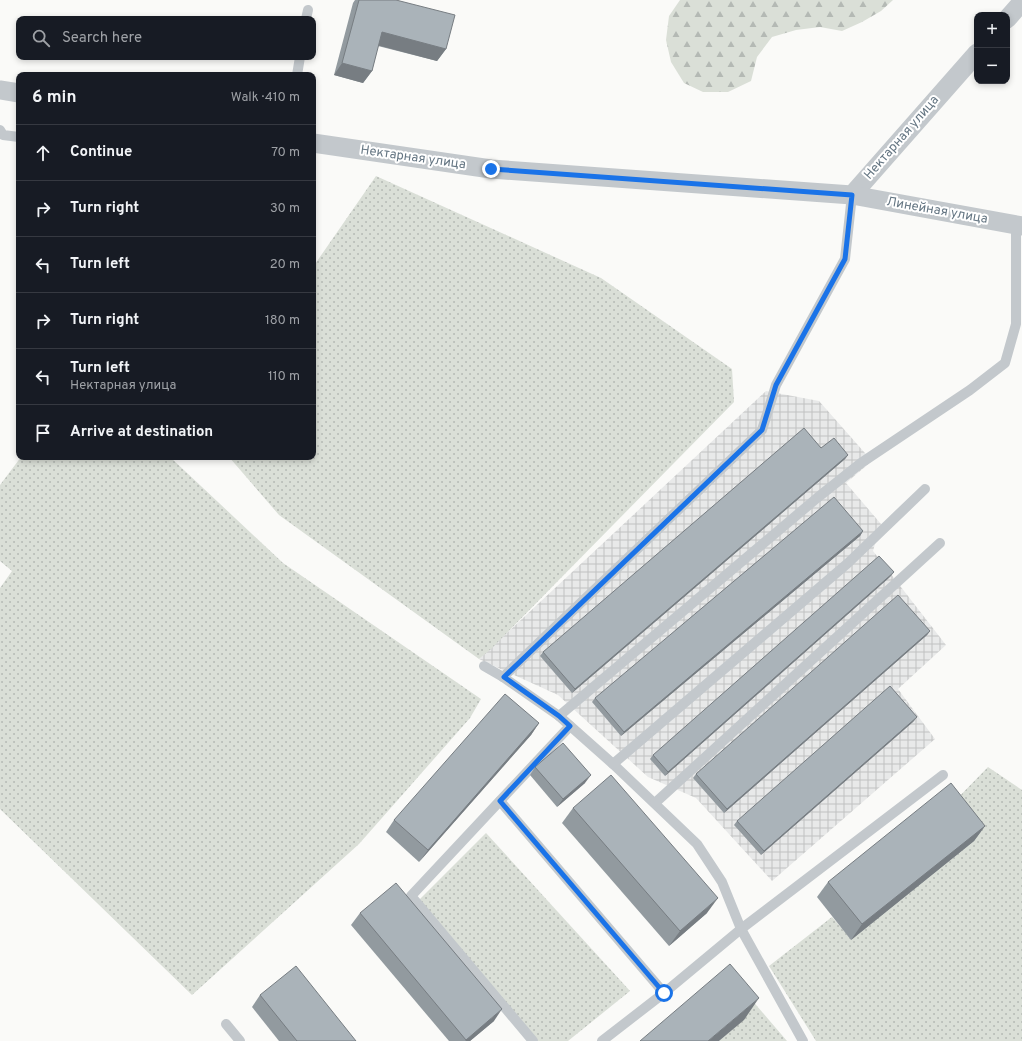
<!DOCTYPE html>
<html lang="en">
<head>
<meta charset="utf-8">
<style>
  body { margin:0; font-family:Overpass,sans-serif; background:#20242c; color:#f1f3f6 }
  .controls { position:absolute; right:12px; top:12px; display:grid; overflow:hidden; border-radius:8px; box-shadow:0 2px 6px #0003 }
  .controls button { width:36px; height:36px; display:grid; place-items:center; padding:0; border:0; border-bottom:1px solid #363941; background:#171b24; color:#f1f3f6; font:20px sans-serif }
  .stop { position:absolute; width:12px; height:12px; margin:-9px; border:3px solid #1a73e8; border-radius:50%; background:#fff }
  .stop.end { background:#1a73e8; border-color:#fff; box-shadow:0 1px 4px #0008 }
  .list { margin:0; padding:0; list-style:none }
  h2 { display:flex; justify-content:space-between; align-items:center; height:52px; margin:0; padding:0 16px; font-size:17px }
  h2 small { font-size:13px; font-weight:400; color:#9ea1a6 }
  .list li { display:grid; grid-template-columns:26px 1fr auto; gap:12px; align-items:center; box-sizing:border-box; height:56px; padding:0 16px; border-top:1px solid #363941 }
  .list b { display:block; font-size:15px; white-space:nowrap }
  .list p { margin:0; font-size:13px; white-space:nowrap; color:#9ea1a6 }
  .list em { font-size:13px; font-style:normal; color:#9ea1a6 }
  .icon { flex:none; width:22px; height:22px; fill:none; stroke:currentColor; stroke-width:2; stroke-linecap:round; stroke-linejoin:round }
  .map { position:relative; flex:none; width:1022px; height:1041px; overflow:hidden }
  .search { position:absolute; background:#171b24; box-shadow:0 2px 6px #0003; left:16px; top:16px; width:300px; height:44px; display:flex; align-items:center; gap:10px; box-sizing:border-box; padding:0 14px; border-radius:8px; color:#9ea1a6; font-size:15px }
  .panel { position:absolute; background:#171b24; box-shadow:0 2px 6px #0003; left:16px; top:72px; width:300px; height:388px; border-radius:8px }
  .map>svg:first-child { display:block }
  .industrial { fill:url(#industrial-grid) }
  .forest { fill:url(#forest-firs) }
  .park { fill:url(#park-dots) }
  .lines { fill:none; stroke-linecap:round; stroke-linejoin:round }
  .lane { stroke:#c3c8cc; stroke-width:10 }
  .street { stroke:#c3c8cc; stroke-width:19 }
  .wall { fill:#929a9f }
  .shaded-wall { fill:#777d82 }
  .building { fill:#aab3b9; stroke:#777d82 }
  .route { stroke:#1a73e8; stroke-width:5 }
  .labels { text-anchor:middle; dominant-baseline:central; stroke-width:4; stroke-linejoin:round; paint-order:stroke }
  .street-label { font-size:13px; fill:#657683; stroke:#fff }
</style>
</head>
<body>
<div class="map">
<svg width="1022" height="1041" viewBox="0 0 1022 1041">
  <defs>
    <pattern id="industrial-grid" width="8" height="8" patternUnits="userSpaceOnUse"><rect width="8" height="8" fill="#e8e9e9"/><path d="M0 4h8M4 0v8" fill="none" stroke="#c0c1c2"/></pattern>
    <pattern id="forest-firs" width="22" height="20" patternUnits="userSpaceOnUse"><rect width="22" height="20" fill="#dadfd7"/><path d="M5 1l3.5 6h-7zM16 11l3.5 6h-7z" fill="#b4b9b4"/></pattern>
    <pattern id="park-dots" width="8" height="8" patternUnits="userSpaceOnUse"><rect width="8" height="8" fill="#dadfd7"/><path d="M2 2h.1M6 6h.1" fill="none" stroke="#b4b9b4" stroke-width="1.8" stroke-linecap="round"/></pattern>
  </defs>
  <rect width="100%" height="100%" fill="#fafaf8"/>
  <!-- industrial -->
  <polygon class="industrial" points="766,391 819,401 872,461 846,483 881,524 873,551 946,645 898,689 935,739 772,881 696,798 648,777 558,695 479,659"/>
  <!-- forest -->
  <polygon class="forest" points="680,0 893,0 881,11 862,22 842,31 820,27 796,30 772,37 757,57 751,81 728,92 703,92 684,83 671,62 666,40 669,16"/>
  <!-- park -->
  <g class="park">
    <polygon points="376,176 601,278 732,369 734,402 491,649 479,659 279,515 229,457 313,457 313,267"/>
    <polygon points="21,457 170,457 283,563 481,699 470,718 359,844 192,995 0,809 0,588 12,571 0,561 0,485"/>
    <polygon points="988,767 1022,790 1022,1041 816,1041 769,966 832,917 851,939 948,808"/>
    <polygon points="486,833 630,991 568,1041 537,1041 419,900"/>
    <polygon points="745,992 787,1041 719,1041 743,1020"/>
  </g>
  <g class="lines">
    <!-- lane -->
    <g class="lane">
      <polyline points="306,19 308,10"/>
      <polyline points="297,75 300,57"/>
      <polyline points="0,130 3,135 19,137"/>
      <polyline points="484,666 503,677 559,716 613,764 697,844 722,882 741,929 803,1041"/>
      <polyline points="503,677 762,430 776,385 845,259 852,195"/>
      <polyline points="559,716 817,498 861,463 970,390 1005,363 1016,324 1016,225"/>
      <polyline points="613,764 848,563 925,489"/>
      <polyline points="500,801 664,993"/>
      <polyline points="655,803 940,543"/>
      <polyline points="226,1024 240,1041"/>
      <polyline points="533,1041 411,896 570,726"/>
      <polyline points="602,1041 664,993 741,929 943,775"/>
    </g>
    <!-- street -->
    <g class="street">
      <polyline points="1007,19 1022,2"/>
      <polyline points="0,90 19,93"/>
      <polyline points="313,143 491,169 852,195 977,53"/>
      <polyline points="852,195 1022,226"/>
    </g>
  </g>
  <!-- wall -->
  <g class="wall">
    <polygon points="355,0 396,0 446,49 437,61 378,46 372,71 363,83 334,75 353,3"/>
    <polygon points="821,448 848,455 845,459 572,693 540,656 543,652"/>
    <polygon points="863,531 860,536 621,736 592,702 595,698"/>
    <polygon points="891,576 665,776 650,759 653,755"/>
    <polygon points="930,631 927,635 724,813 693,778 696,774"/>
    <polygon points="914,721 761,855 734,825 737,821"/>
    <polygon points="539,723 531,735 419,862 386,832 394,820"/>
    <polygon points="535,767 585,783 557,807 530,775"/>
    <polygon points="573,808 707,913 669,946 562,823"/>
    <polygon points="985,826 974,841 851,940 817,897 828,882"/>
    <polygon points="360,913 494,1021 470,1041 449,1041 351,925"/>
    <polygon points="260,995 356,1041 279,1041 252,1007"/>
  </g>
  <!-- shaded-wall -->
  <g class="shaded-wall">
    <polygon points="382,32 446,49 437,61 373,44"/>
    <polygon points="342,63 372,71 363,83 334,75"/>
    <polygon points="848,455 845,459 572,693 575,689"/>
    <polygon points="863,531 860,536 621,736 624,732"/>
    <polygon points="894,572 891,576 665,776 668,772"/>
    <polygon points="930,631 927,635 724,813 727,809"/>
    <polygon points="917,717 914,721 761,855 764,851"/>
    <polygon points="539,723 531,735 419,862 428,850"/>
    <polygon points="591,775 585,783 557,807 563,799"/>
    <polygon points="985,826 974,841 851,940 862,924"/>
    <polygon points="718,898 707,913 669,946 680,931"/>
    <polygon points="759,998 744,1020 719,1041 708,1041"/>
    <polygon points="502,1009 494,1021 470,1041 465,1041"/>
  </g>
  <!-- building -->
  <g class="building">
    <polygon points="359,0 396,0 455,15 446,49 382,32 372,71 342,63"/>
    <polygon points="804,428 821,448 834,438 848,455 575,689 543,652"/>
    <polygon points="834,497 863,531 624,732 595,698"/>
    <polygon points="879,556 894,572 668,772 653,755"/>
    <polygon points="898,595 930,631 727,809 696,774"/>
    <polygon points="890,686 917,717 764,851 737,821"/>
    <polygon points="505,694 539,723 428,850 394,820"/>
    <polygon points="563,743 591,775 563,799 535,767"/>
    <polygon points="611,775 718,898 680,931 573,808"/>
    <polygon points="951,783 985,826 862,924 828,882"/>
    <polygon points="396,883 502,1009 466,1040 360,913"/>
    <polygon points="730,964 759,998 708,1041 640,1041"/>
    <polygon points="296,966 356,1041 297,1041 260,995"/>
  </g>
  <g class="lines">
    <!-- route -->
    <polyline class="route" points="491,169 852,195 845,259 776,385 762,430 504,677 559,716 570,726 500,801 664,993"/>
  </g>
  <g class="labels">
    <!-- street labels -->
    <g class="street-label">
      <text transform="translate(902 138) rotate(-49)">Нектарная улица</text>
      <text transform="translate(413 158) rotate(8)">Нектарная улица</text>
      <text transform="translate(937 211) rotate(10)">Линейная улица</text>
    </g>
  </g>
</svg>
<div class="controls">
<button>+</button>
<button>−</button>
</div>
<div class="stop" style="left:664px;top:993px"></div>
<div class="stop end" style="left:491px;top:169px"></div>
<div class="search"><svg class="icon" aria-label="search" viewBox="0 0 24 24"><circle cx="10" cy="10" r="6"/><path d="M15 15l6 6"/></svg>Search here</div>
<section class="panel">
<h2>6 min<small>Walk · 410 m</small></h2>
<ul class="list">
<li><svg class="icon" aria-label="ahead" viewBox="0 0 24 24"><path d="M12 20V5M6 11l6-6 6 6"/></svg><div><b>Continue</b></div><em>70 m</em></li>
<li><svg class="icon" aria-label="right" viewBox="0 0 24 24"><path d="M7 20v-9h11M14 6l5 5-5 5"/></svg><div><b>Turn right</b></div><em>30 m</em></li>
<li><svg class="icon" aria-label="left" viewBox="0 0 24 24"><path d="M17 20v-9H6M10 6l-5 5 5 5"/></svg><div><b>Turn left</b></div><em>20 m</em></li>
<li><svg class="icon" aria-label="right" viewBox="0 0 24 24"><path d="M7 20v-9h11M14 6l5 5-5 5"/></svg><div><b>Turn right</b></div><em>180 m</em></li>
<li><svg class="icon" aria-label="left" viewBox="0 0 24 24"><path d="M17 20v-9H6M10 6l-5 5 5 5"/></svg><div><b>Turn left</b><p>Нектарная улица</p></div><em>110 m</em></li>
<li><svg class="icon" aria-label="arrive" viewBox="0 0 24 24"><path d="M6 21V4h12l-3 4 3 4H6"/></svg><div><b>Arrive at destination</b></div></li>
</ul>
</section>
</div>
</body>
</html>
